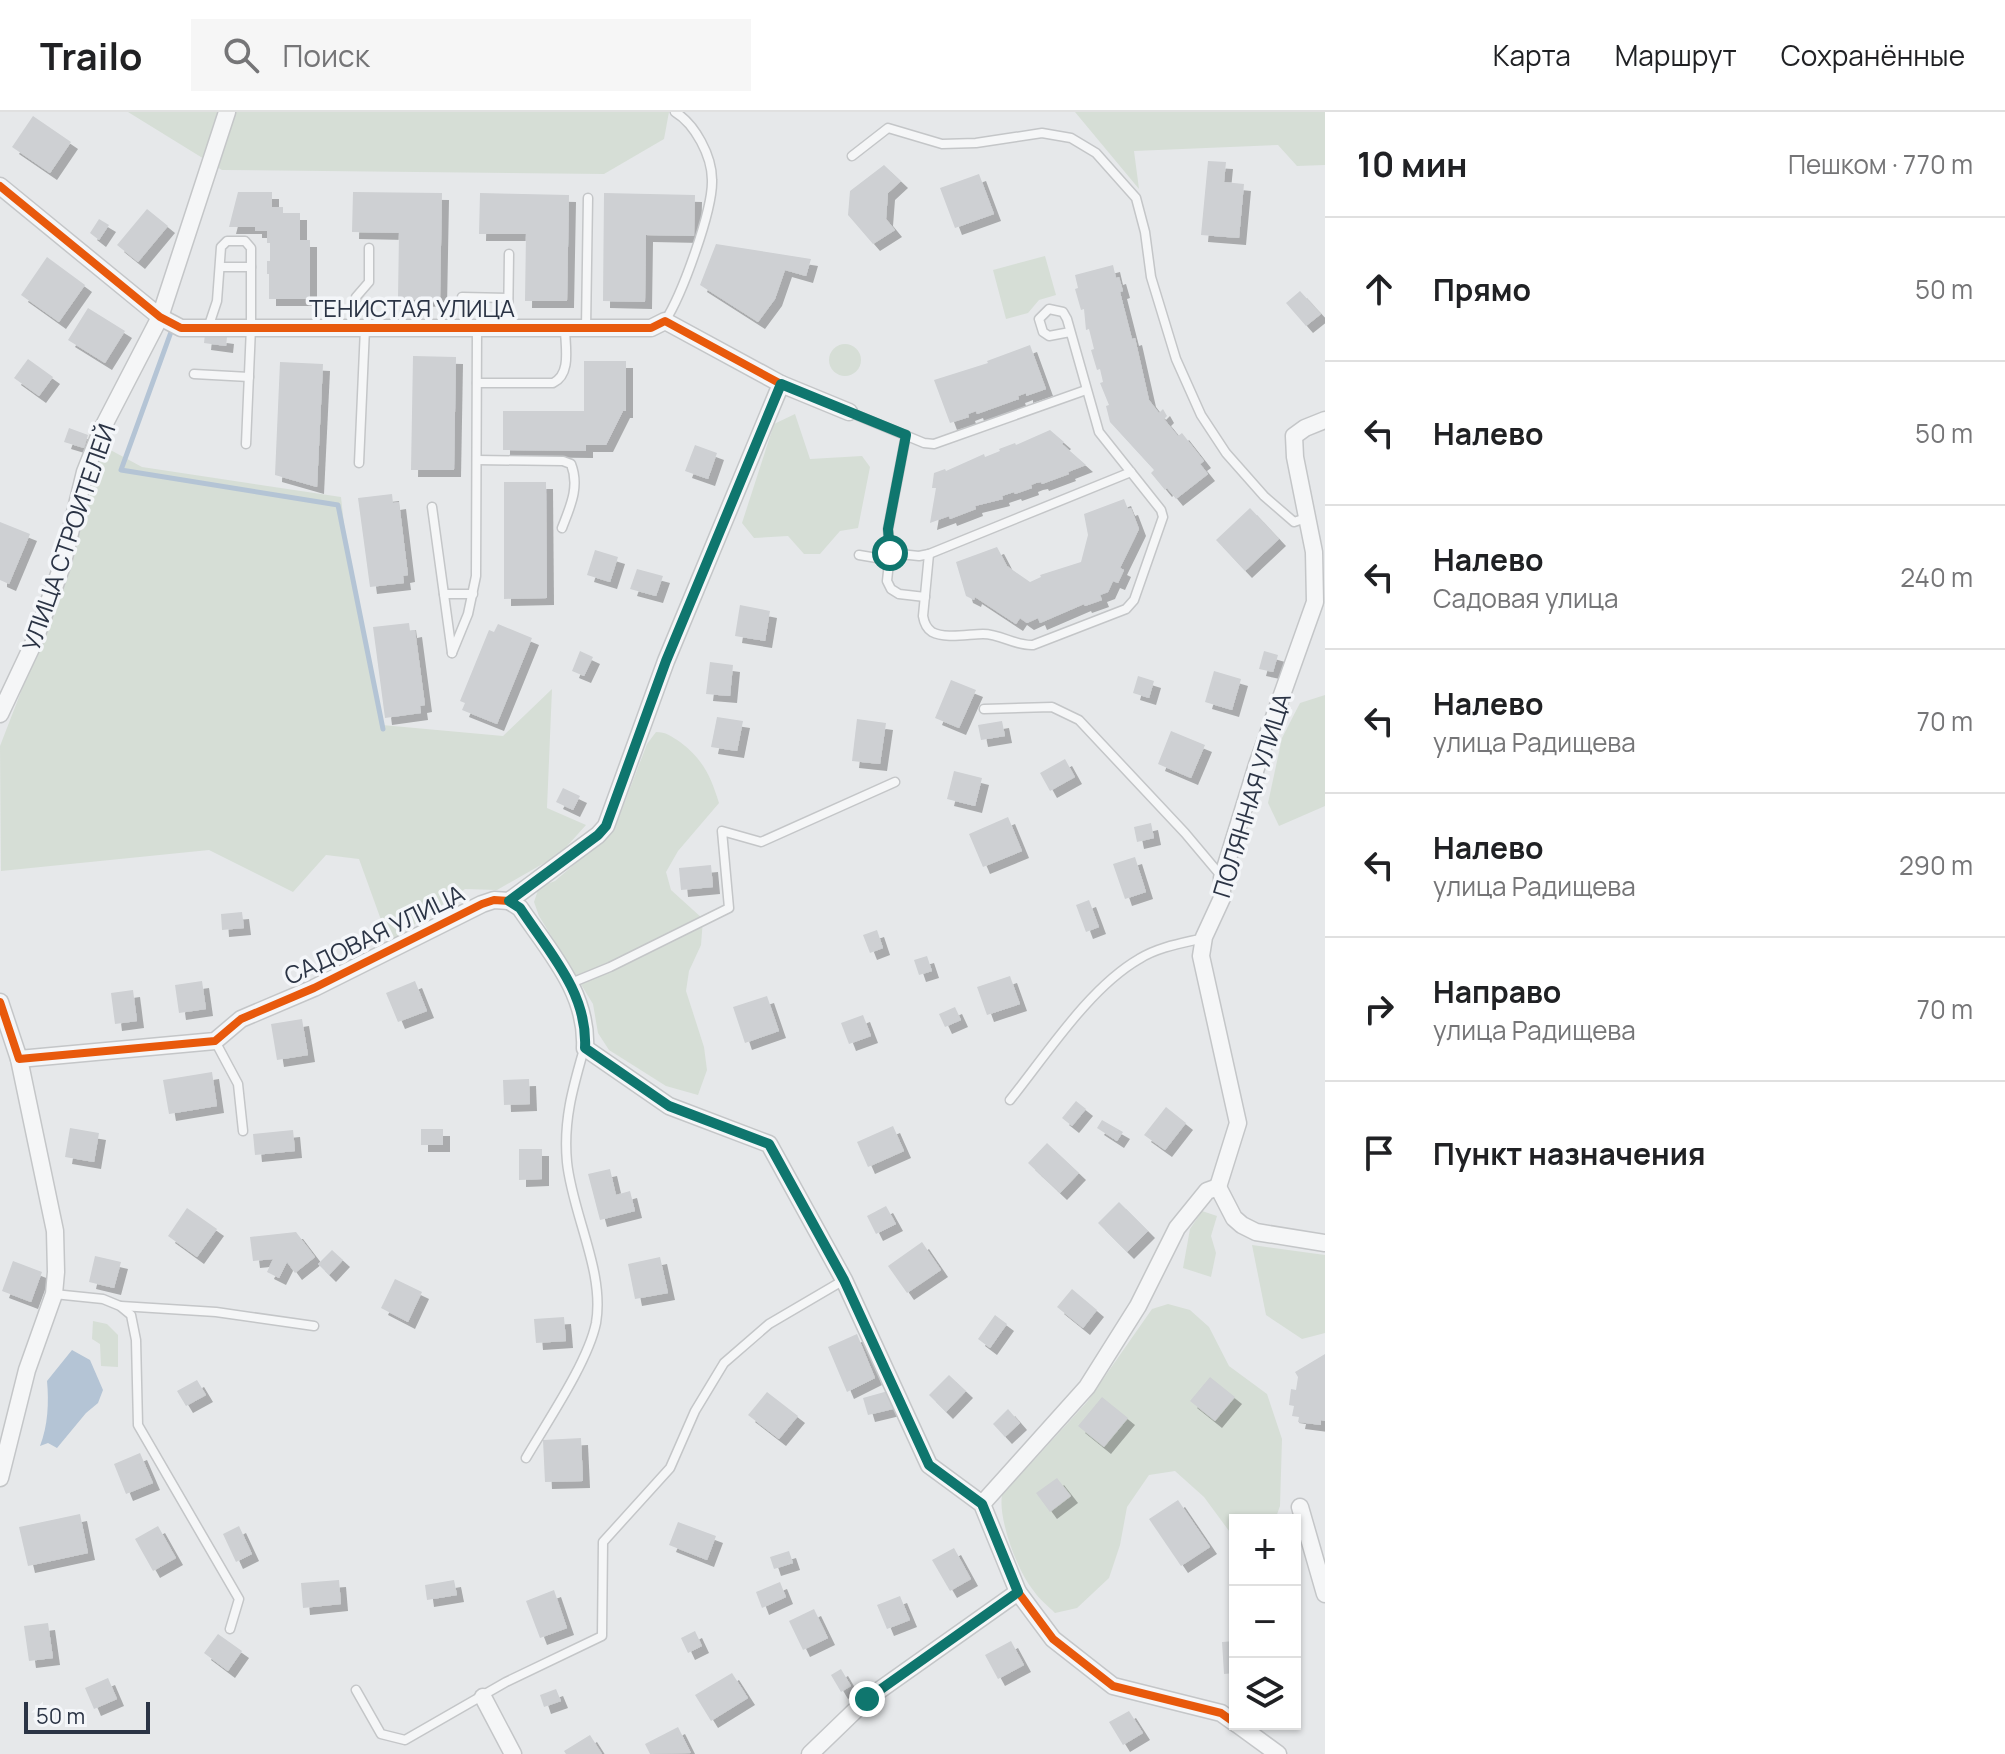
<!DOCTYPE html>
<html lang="ru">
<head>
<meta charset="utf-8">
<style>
  body { margin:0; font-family:Manrope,sans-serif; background:#f6f6f6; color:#202124 }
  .controls { position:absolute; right:24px; bottom:24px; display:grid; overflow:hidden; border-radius:0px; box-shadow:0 2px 6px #0004 }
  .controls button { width:72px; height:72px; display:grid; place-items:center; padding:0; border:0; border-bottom:2px solid #e0e0e0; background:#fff; color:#202124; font:40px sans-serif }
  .scale { position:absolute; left:24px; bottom:20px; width:126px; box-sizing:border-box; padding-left:8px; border:4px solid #2b3445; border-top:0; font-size:22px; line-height:28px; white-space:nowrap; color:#2b3445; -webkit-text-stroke:6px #f4f6f9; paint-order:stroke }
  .stop { position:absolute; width:24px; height:24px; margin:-18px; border:6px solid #0f766e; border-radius:50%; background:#fff }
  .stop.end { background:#0f766e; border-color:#fff; box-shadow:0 2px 8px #0008 }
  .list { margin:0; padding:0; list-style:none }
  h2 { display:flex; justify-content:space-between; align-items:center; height:104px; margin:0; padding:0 32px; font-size:34px }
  h2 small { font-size:26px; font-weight:400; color:#757577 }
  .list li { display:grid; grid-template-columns:52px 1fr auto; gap:24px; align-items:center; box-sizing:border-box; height:144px; padding:0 32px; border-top:2px solid #e0e0e0 }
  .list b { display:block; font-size:30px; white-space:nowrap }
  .list p { margin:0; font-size:26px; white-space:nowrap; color:#757577 }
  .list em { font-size:26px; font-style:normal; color:#757577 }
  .icon { flex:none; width:44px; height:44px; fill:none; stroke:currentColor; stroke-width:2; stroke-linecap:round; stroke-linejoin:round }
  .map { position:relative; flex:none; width:1325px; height:1642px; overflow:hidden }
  header { display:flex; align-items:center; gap:48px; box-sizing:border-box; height:112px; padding:0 40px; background:#fff; border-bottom:2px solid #e0e0e0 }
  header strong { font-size:38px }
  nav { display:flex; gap:44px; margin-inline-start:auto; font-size:28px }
  .search { width:560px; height:72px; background:#f6f6f6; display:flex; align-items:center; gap:20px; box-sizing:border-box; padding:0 28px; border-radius:0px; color:#757577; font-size:30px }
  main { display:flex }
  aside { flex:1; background:#fff }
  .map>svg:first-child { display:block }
  .green { fill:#d6ded6 }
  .water { fill:#b4c4d5 }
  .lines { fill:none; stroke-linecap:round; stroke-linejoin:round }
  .stream { stroke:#b4c4d5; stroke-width:5 }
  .building { fill:#ced0d3; filter:url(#shadow) }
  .service-casing { stroke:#c4c6c8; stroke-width:11 }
  .minor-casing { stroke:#c4c6c8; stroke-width:19 }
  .service { stroke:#f5f6f7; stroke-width:8 }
  .minor { stroke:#f5f6f7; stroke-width:16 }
  .cycleway-casing { stroke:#f4f6f9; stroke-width:13 }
  .cycleway { stroke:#e8590c; stroke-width:8 }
  .route { stroke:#0f766e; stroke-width:10 }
  .labels { text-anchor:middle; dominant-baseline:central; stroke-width:7; stroke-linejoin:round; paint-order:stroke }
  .street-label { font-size:24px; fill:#2b3445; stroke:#f4f6f9 }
</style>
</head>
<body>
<header>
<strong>Trailo</strong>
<div class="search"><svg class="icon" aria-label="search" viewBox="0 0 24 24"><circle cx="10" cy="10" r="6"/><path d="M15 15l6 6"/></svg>Поиск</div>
<nav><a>Карта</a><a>Маршрут</a><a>Сохранённые</a></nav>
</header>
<main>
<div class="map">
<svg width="1325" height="1642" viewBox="0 0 1325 1642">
  <defs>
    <filter id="shadow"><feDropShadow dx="7" dy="7" stdDeviation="0" flood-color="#0004"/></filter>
  </defs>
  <rect width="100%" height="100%" fill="#e6e8ea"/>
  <!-- green -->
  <g class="green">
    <polygon points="128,0 669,0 664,27 604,62 222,58"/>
    <polygon points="1075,0 1325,0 1325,53 1297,54 1278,33 1134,39 1139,77"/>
    <polygon points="1045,144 1056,183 1039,188 1028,201 1006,207 993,158"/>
    <circle cx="845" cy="248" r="16"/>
    <polygon points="795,302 810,347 862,344 870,355 858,416 840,419 820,442 804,442 788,424 754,426 742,411 774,312"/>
    <polygon points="103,334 142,355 341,385 347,440 382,613 503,624 552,577 547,696 586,713 560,742 497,778 465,777 389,830 359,747 326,743 293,780 209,738 1,759 0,634 73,445"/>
    <polygon points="1325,583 1325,694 1279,714 1268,691 1282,626 1300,591"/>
    <path d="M656,620c10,0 15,4 24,10 23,17 31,35 39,61l-41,48 -12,21 5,18 32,29 -2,26 -12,26 -3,20 18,56 3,23 -9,25 -32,-9 -57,-36 -11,-17 -5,-29 -54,-88 -5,-14 5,-15 16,-6 59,-51 33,-86z"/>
    <polygon points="1202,1099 1217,1104 1211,1124 1216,1141 1211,1165 1183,1156 1190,1117"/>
    <polygon points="1252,1133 1325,1143 1325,1221 1302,1227 1266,1203"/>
    <path d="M1168,1192l22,6 19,17 20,39 38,28 15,45 -2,67 -5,14h-40v19l-31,-42 -29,-26 -26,4 -22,32 -7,38 -11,33 -32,30 -22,5c-7,-7 -16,-14 -22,-23 -16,-20 -35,-71 -31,-95l85,-93 65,-93z"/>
    <polygon points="93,1209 107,1212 118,1223 118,1255 101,1254 100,1232 92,1227"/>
  </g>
  <!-- water -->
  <path class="water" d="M72,1238l18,10 13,30 -5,13 -12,10 -29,35 -9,-5 -8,3c8,-20 9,-44 7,-65z"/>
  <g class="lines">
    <!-- stream -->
    <polyline class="stream" points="171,220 121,358 338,393 383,617"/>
  </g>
  <!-- building -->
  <g class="building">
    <polygon points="33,4 71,30 50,61 12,35"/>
    <polygon points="1208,49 1226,50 1224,70 1244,72 1239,126 1201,123"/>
    <polygon points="884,53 901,69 888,81 886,107 895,118 873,132 848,103 850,79"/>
    <polygon points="979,62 994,102 955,116 940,76"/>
    <polygon points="238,80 272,80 272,95 283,95 283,101 300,101 300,128 310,128 310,187 269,187 269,162 267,162 267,149 270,149 270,131 267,131 267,119 255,119 255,115 229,115"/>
    <polygon points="353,80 442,81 440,188 398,187 399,121 352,120"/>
    <polygon points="480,81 569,83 567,189 525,189 526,122 479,122"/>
    <polygon points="604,81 695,83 694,124 646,123 645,190 603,189"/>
    <polygon points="147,97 168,114 138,150 117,133"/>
    <polygon points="99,107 109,113 99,128 90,121"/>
    <polygon points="716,132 811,147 806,164 785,158 775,187 758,210 700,173"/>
    <polygon points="47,145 85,173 59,210 21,183"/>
    <polygon points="1113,153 1116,166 1119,165 1123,179 1120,180 1132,227 1135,226 1149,288 1159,301 1163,297 1167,304 1164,307 1178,324 1182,321 1204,349 1200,352 1208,362 1176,387 1167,376 1165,378 1151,361 1154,358 1110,310 1106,294 1109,293 1100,271 1103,270 1100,257 1097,258 1091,238 1094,237 1089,217 1086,218 1084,197 1081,198 1075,177 1078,176 1075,163"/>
    <polygon points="1300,179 1321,202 1306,214 1286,191"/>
    <polygon points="88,196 125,219 105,251 68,228"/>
    <polygon points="205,222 227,225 226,234 204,231"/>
    <polygon points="1030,233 1046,277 1026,284 1026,281 1021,283 1018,284 1019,287 977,302 976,299 968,302 969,305 950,311 934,268 988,251 987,249"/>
    <polygon points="413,244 456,245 454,358 411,358"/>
    <polygon points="28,247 53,265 39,284 14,266"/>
    <polygon points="584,249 626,249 626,299 623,299 606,333 586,333 586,339 503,338 503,299 584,299"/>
    <polygon points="280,250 323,252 317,375 275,363"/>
    <polygon points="69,316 88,323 84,336 64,330"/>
    <polygon points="1050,318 1064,330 1062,332 1086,353 1068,360 1069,362 1042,372 1041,370 1036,371 1031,373 1032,376 1015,382 1014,380 1002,384 1003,387 975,394 976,397 950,407 949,404 930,411 936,376 932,376 934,361 945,357 946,359 984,342 985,345 1000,339 999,337 1015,331 1016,333"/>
    <polygon points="695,333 717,341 708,367 685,359"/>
    <polygon points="504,370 546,370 547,486 504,487"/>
    <polygon points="392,382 393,391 399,390 408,463 403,464 404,471 370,475 358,386"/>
    <polygon points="1124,387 1128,397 1131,396 1139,417 1120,456 1124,458 1118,471 1113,469 1108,480 1100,483 1102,488 1085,494 1084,492 1040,511 1038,506 1027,511 1020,506 1016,512 975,485 974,488 966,484 956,450 997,435 1007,454 1030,470 1041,465 1040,463 1081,450 1088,423 1084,402"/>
    <polygon points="1250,396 1279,427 1245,459 1216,428"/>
    <polygon points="0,410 30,422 9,472 0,468"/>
    <polygon points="595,438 618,445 610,470 587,463"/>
    <polygon points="637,457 663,464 656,484 630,477"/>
    <polygon points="740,493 770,499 765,529 735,524"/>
    <polygon points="409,511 410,519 415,518 425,593 420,594 421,601 385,606 373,515"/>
    <polygon points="498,512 532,526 497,612 462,598 465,591 460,589 489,518 494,520"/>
    <polygon points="580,539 593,545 584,564 572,559"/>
    <polygon points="1264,539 1278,543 1273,560 1259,557"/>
    <polygon points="710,550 733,553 730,584 706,582"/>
    <polygon points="1214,559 1241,567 1232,598 1205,590"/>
    <polygon points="1138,564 1154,569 1149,586 1133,581"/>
    <polygon points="951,568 976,578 959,616 935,606"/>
    <polygon points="717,605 743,609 737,639 711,635"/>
    <polygon points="857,607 886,611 880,652 852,649"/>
    <polygon points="1002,609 1005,624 981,628 978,613"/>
    <polygon points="1171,619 1205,633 1191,666 1158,652"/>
    <polygon points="1065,647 1075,665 1050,679 1040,661"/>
    <polygon points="954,659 982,666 975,694 947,687"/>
    <polygon points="563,676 580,684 573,698 556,690"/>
    <polygon points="1008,705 1022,739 983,755 969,722"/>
    <polygon points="1151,711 1154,726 1137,730 1134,715"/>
    <polygon points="1135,745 1146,780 1125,787 1113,752"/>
    <polygon points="711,753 713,775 681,778 679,756"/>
    <polygon points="1089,788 1099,815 1086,820 1076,793"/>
    <polygon points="242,800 244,816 222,818 221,802"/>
    <polygon points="877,818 883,836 870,841 863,823"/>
    <polygon points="927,844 932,859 919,863 914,848"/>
    <polygon points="1010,864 1020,892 987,903 977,875"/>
    <polygon points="202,869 206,897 179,901 175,873"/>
    <polygon points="415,869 427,899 398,910 386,881"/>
    <polygon points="133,878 137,909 115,912 111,881"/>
    <polygon points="767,884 779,919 745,931 733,895"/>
    <polygon points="955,895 961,908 945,915 939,902"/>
    <polygon points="863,903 871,924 849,932 841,911"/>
    <polygon points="302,907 308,943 277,948 271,912"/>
    <polygon points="212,960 217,994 169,1002 163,968"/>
    <polygon points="529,967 530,992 504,993 503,968"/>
    <polygon points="1076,989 1086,997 1072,1014 1062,1006"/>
    <polygon points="1166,995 1186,1011 1165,1038 1144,1023"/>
    <polygon points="1102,1008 1123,1020 1117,1029 1097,1016"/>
    <polygon points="893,1014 904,1039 868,1055 857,1030"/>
    <polygon points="70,1016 99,1021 94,1050 65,1045"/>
    <rect x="421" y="1017" width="22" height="16"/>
    <polygon points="293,1018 295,1039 255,1043 253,1022"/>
    <polygon points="1047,1031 1079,1061 1060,1081 1028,1051"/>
    <polygon points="519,1037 542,1037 542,1067 519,1068"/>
    <polygon points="610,1057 616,1083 630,1079 635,1099 600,1108 588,1062"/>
    <polygon points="1119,1090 1148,1119 1127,1140 1098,1111"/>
    <polygon points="886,1094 896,1112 876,1122 867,1104"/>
    <polygon points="187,1096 217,1117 197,1145 168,1124"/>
    <polygon points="296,1120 315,1145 295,1161 287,1150 279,1166 267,1160 273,1147 253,1149 250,1125"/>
    <polygon points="922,1130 941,1158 907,1181 888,1154"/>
    <polygon points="332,1138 343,1148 329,1163 318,1152"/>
    <polygon points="95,1144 121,1150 114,1176 89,1170"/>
    <polygon points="660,1145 668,1181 635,1187 628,1152"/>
    <polygon points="13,1149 42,1160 31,1190 2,1179"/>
    <polygon points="395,1167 422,1180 408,1210 381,1196"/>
    <polygon points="1072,1177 1097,1198 1083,1216 1057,1195"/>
    <polygon points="995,1203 1007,1212 990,1236 978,1227"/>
    <polygon points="564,1205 566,1229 536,1231 534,1207"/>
    <polygon points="857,1222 875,1266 847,1280 828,1235"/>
    <polygon points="1325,1242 1325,1309 1321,1308 1321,1313 1298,1310 1299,1305 1292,1304 1294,1294 1289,1293 1291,1277 1296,1278 1298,1265 1295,1260"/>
    <polygon points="949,1263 966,1279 946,1300 929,1283"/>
    <polygon points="1210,1265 1235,1285 1215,1309 1190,1289"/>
    <polygon points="197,1268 206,1283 186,1294 177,1279"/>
    <polygon points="888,1279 893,1297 868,1303 863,1286"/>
    <polygon points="767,1280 798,1304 779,1327 748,1303"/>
    <polygon points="1102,1285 1128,1306 1104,1335 1078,1314"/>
    <polygon points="1008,1297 1020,1311 1005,1325 993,1312"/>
    <polygon points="581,1326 583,1369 545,1370 543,1328"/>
    <polygon points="140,1341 153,1371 126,1382 114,1352"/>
    <polygon points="1057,1366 1071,1384 1050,1400 1036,1381"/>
    <polygon points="1178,1388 1210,1435 1181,1454 1149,1407"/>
    <polygon points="80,1402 88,1441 28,1454 19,1415"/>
    <polygon points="678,1410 716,1424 707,1448 669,1433"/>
    <polygon points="158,1414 176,1446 153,1459 135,1427"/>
    <polygon points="239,1414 252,1442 236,1450 223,1422"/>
    <polygon points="954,1436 971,1467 950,1479 932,1448"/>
    <polygon points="789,1439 793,1451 774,1457 770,1445"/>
    <polygon points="339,1468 341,1492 303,1496 301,1471"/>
    <polygon points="454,1468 457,1483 427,1488 425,1473"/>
    <polygon points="780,1470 786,1485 762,1496 756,1480"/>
    <polygon points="554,1478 567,1516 540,1526 526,1489"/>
    <polygon points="900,1484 910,1508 887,1517 877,1493"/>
    <polygon points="814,1497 828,1526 803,1538 789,1509"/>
    <polygon points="48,1511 53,1546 29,1549 24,1514"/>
    <polygon points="695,1519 702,1534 688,1541 681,1526"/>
    <polygon points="218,1522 242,1539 228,1559 204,1541"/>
    <polygon points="1011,1529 1024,1553 998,1567 985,1543"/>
    <polygon points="1235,1529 1235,1561 1224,1562 1222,1530"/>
    <polygon points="841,1557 851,1574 841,1580 831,1563"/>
    <polygon points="732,1561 748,1586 711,1609 695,1583"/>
    <polygon points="108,1566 117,1587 94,1597 85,1576"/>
    <polygon points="556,1577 561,1589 544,1595 540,1583"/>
    <polygon points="1129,1599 1143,1621 1123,1633 1109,1610"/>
    <polygon points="678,1615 691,1641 650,1642 645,1632"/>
    <polygon points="590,1623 602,1642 566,1642 564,1639"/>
  </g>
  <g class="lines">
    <defs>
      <g id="service">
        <polyline points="852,44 888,16 942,32 976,31 1042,21 1071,26 1096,41 1136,86 1145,120 1151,165 1176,247 1201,303 1226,341 1264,384 1294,410 1306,406"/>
        <polyline points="221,155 251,155"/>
        <polyline points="462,185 508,186"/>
        <path d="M665,209c17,-26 48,-111 47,-141 0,-24 -17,-56 -37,-68"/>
        <polyline points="354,215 356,185 369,170 369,136"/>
        <polyline points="208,216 217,189 221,135 227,129 245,129 251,136 251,215 246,332"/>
        <polyline points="508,216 509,142"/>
        <polyline points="586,216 588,86"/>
        <polyline points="194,262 249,265"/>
        <path d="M477,271h76c19,-9 12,-37 12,-55"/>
        <polyline points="849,300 924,331 934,332 1086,278"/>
        <polyline points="906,323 888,417 890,441 887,469 891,477 899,482 925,485"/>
        <path d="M477,348l86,1 8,3c9,23 -1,43 -9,64"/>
        <polyline points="359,351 365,216"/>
        <polyline points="432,395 452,541"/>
        <polyline points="890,441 919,444 929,442 1131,360"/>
        <path d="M929,442l-6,62c1,6 3,12 9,16 13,7 37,2 51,2 18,0 32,12 50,11l93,-36 8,-9 29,-83 -2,-7 -62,-78 -32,-113 -4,-7 -14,-3 -10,10 4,13 6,4 21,-4"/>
        <polyline points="859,443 889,448"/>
        <polyline points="444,482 473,482"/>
        <polyline points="452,541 468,502 476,464 477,216"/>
        <polyline points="984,597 1052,595 1079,608 1185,721 1222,765"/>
        <polyline points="571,871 610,855 729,796 722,719 761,730 895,670"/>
        <polyline points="215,929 238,972 243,1019"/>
        <path d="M1010,988c37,-46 79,-112 129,-141 19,-12 44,-16 65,-21"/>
        <polyline points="54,1182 103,1187 120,1194 131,1203 136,1228 138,1313 239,1487 230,1517"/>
        <polyline points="121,1194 216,1200 314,1214"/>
        <path d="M526,1346c21,-36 62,-96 70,-135 9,-51 -24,-110 -29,-161 -4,-41 6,-75 17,-113"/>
        <polyline points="356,1578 381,1622 405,1628 506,1570 602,1524 603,1430 670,1356 695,1299 724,1251 769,1212 844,1168"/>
      </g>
      <g id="minor">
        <polyline points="0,74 160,205 181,216 651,216 665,209 781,272 849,300"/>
        <polyline points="0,602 34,530 62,454 85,360 102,317 160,205 227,0"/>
        <path d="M509,789l11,7c29,43 68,85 65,140l84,58 100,38 75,136 85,185 53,39 36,88 35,47 60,47 108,27 14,10"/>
        <polyline points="0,890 19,947 215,929 241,907 314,876 482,792 494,788 509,789 598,723 606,714 666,549 781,272"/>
        <polyline points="1218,1075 1238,1011 1201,844 1204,825 1222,786 1222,766 1257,653 1315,490 1314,440 1295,345 1294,324 1305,316 1325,308"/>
        <polyline points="0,1366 27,1258 54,1182 56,1160 55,1119 19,947"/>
        <polyline points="982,1392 1087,1275 1138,1194 1177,1116 1207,1079 1218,1075 1234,1106 1242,1113 1256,1120 1325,1131"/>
        <polyline points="1300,1395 1325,1482"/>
        <polyline points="483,1585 513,1642"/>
        <polyline points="1237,1612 1278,1642"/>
        <polyline points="810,1642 867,1587 1018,1480"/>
      </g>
    </defs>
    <!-- service casing -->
    <use href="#service" class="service-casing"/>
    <!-- minor casing -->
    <use href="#minor" class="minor-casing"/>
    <!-- service -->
    <use href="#service" class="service"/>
    <!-- minor -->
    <use href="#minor" class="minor"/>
    <defs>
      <g id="cycleway">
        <polyline points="0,74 160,205 181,216 651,216 665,209 781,272 849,300"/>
        <path d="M509,789l11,7c29,43 68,85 65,140l84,58 100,38 75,136 85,185 53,39 36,88 35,47 60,47 108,27 14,10"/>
        <polyline points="0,890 19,947 215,929 241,907 314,876 482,792 494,788 509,789 598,723 606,714 666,549 781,272"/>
      </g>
    </defs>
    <!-- cycleway casing -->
    <use href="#cycleway" class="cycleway-casing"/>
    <!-- cycleway -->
    <use href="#cycleway" class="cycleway"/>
  </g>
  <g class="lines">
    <!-- route -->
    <path class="route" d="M867,1587l151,-107 -36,-88 -53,-39 -85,-185 -75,-136 -100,-38 -84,-58c3,-55 -36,-96 -65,-140l-11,-7 89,-66 8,-9 60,-165 115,-277 125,51 -18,94 2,24"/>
  </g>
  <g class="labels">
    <!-- street labels -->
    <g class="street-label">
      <text x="412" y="195">ТЕНИСТАЯ УЛИЦА</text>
      <text transform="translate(68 425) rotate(-71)">УЛИЦА СТРОИТЕЛЕЙ</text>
      <text transform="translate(1251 683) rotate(-73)">ПОЛЯННАЯ УЛИЦА</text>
      <text transform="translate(374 822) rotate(-26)">САДОВАЯ УЛИЦА</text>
    </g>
  </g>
</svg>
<div class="controls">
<button>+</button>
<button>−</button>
<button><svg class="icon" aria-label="layers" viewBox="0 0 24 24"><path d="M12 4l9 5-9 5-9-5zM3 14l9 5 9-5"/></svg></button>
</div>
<div class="scale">50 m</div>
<div class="stop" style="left:890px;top:441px"></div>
<div class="stop end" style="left:867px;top:1587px"></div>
</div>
<aside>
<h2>10 мин<small>Пешком · 770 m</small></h2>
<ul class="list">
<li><svg class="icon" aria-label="ahead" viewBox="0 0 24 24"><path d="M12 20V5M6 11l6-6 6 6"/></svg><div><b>Прямо</b></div><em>50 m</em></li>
<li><svg class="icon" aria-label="left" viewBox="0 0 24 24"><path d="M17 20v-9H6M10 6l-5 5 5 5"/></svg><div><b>Налево</b></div><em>50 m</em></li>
<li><svg class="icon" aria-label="left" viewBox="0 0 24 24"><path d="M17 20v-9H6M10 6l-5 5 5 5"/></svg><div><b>Налево</b><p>Садовая улица</p></div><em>240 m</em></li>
<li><svg class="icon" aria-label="left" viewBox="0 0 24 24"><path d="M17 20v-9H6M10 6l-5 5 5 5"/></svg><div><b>Налево</b><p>улица Радищева</p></div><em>70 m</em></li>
<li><svg class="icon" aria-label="left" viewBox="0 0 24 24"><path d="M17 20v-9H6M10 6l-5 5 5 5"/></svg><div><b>Налево</b><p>улица Радищева</p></div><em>290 m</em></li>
<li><svg class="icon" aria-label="right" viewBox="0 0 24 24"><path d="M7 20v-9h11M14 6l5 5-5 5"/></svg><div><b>Направо</b><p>улица Радищева</p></div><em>70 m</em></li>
<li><svg class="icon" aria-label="arrive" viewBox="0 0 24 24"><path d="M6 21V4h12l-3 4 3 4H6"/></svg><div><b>Пункт назначения</b></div></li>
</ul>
</aside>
</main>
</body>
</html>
